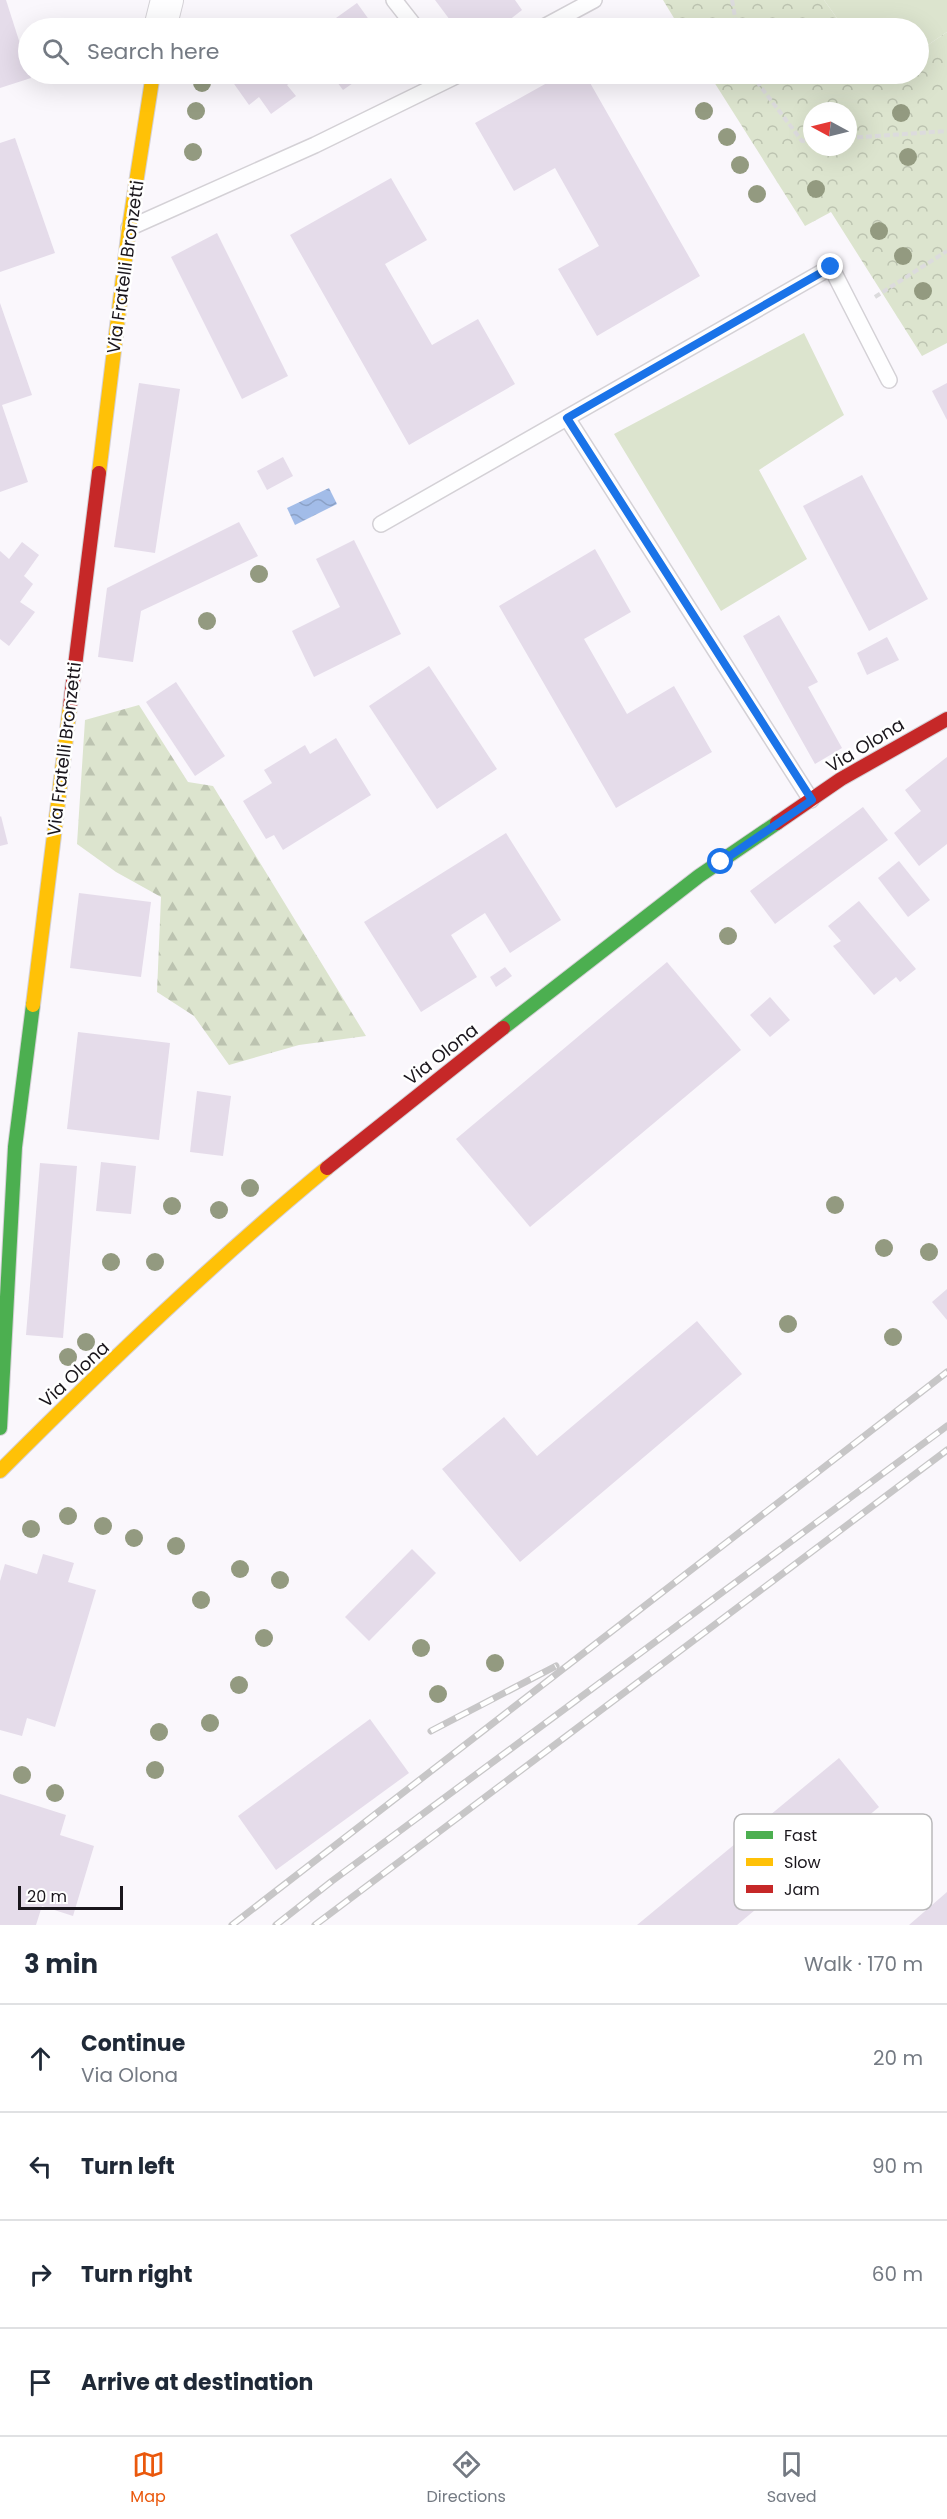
<!DOCTYPE html>
<html lang="en">
<head>
<meta charset="utf-8">
<style>
  body { margin:0; font-family:Poppins,sans-serif; background:#f6f6f7; color:#1f2937 }
  .compass { position:absolute; left:803px; top:102px; width:54px; height:54px; border-radius:50%; background:#fff; box-shadow:0 6px 24px #0002; rotate:277deg }
  .scale { position:absolute; left:18px; bottom:15px; width:105px; box-sizing:border-box; padding-left:6px; border:3px solid #1a161c; border-top:0; font-size:16px; line-height:21px; white-space:nowrap; color:#1a161c; -webkit-text-stroke:4px #fff; paint-order:stroke }
  .stop { position:absolute; width:18px; height:18px; margin:-14px; border:4px solid #1a73e8; border-radius:50%; background:#fff }
  .stop.end { background:#1a73e8; border-color:#fff; box-shadow:0 2px 6px #0008 }
  .list { margin:0; padding:0; list-style:none }
  h2 { display:flex; justify-content:space-between; align-items:center; height:78px; margin:0; padding:0 24px; font-size:26px }
  h2 small { font-size:20px; font-weight:400; color:#747a83 }
  .list li { display:grid; grid-template-columns:39px 1fr auto; gap:18px; align-items:center; box-sizing:border-box; height:108px; padding:0 24px; border-top:2px solid #e0e1e3 }
  .list b { display:block; font-size:22px; white-space:nowrap }
  .list p { margin:0; font-size:20px; white-space:nowrap; color:#747a83 }
  .list em { font-size:20px; font-style:normal; color:#747a83 }
  .icon { flex:none; width:33px; height:33px; fill:none; stroke:currentColor; stroke-width:2; stroke-linecap:round; stroke-linejoin:round }
  .map { position:relative; flex:none; width:947px; height:1925px; overflow:hidden }
  .search { position:absolute; background:#fff; box-shadow:0 6px 24px #0002; left:18px; right:18px; top:18px; height:66px; display:flex; align-items:center; gap:15px; box-sizing:border-box; padding:0 21px; border-radius:33px; color:#747a83; font-size:22px }
  .sheet { height:510px; background:#fff }
  nav { display:flex; justify-content:space-around; align-items:center; box-sizing:border-box; height:84px; border-top:2px solid #e0e1e3; background:#fff; font-size:16px; color:#747a83 }
  nav a { display:grid; justify-items:center; gap:3px }
  nav .on { color:#ea580c }
  .map>svg:first-child { display:block }
  .grass { fill:#dce4ce }
  .forest { fill:url(#forest-firs) }
  .park { fill:url(#park-crowns); fill-rule:evenodd }
  .water { fill:url(#water-waves) }
  .building { fill:#e5dcea }
  .lines { fill:none; stroke-linecap:round; stroke-linejoin:round }
  .lane-casing { stroke:#d4d1d6; stroke-width:18 }
  .street-casing { stroke:#d4d1d6; stroke-width:34 }
  .fast-casing { stroke:#d4d1d6; stroke-width:16 }
  .slow-casing { stroke:#d4d1d6; stroke-width:16 }
  .jam-casing { stroke:#d4d1d6; stroke-width:16 }
  .path { stroke:#dcdbdd; stroke-width:4; stroke-dasharray:6 3; stroke-linecap:butt }
  .lane { stroke:#fefeff; stroke-width:15 }
  .street { stroke:#fefeff; stroke-width:32 }
  .fast { stroke:#4caf50; stroke-width:14 }
  .slow { stroke:#ffc107; stroke-width:14 }
  .jam { stroke:#c62828; stroke-width:14 }
  .rail-casing { stroke:#c7c6c7; stroke-width:7 }
  .rail { stroke:#fff; stroke-width:4.5; stroke-dasharray:14; stroke-linecap:butt }
  .tree { fill:#939a80 }
  .route { stroke:#1a73e8; stroke-width:8 }
  .labels { text-anchor:middle; dominant-baseline:central; stroke-width:5; stroke-linejoin:round; paint-order:stroke }
  .street-label { font-size:18px; fill:#1a161c; stroke:#fff }
  .key { fill:#fff; stroke:#bab9bb; stroke-width:1.5 }
  .key-label { font-size:16px; fill:#1a161c }
</style>
</head>
<body>
<div class="map">
<svg width="947" height="1925" viewBox="0 0 947 1925">
  <defs>
    <pattern id="forest-firs" width="22" height="20" patternUnits="userSpaceOnUse" patternTransform="scale(1.5)"><rect width="22" height="20" fill="#dce4ce"/><path d="M5 1l3.5 6h-7zM16 11l3.5 6h-7z" fill="#bcc3b0"/></pattern>
    <pattern id="park-crowns" width="20" height="18" patternUnits="userSpaceOnUse" patternTransform="scale(1.5)"><rect width="20" height="18" fill="#dce4ce"/><path d="M2 6a3 3 0 1 1 6 0M12 15a3 3 0 1 1 6 0" fill="none" stroke="#bcc3b0"/></pattern>
    <pattern id="water-waves" width="16" height="10" patternUnits="userSpaceOnUse" patternTransform="scale(1.5)"><rect width="16" height="10" fill="#a2bce8"/><path d="M0 5q4-4 8 0t8 0" fill="none" stroke="#8ba1c6"/></pattern>
  </defs>
  <rect width="100%" height="100%" fill="#faf7fc"/>
  <!-- grass -->
  <g class="grass">
    <polygon points="824,0 947,0 947,32 919,51 918,28 844,28"/>
    <polygon points="804,333 844,415 759,470 807,559 721,611 614,434"/>
  </g>
  <!-- forest -->
  <polygon class="forest" points="139,705 188,782 213,786 366,1036 299,1045 229,1065 194,1016 157,992 161,897 116,872 77,844 85,720"/>
  <!-- park -->
  <g class="park">
    <polygon points="663,0 824,0 844,28 680,28"/>
    <path d="M947,32v311l-25,13 -91,-144 -26,14 -96,-152h166l3,3 6,-3h34l1,-23zM812,111h36v36h-36z"/>
  </g>
  <!-- water -->
  <polygon class="water" points="329,488 337,504 295,525 287,508"/>
  <!-- building -->
  <g class="building">
    <polygon points="0,0 6,0 31,78 0,88"/>
    <polygon points="435,0 515,0 522,10 499,28 456,28"/>
    <polygon points="357,3 375,28 322,28"/>
    <polygon points="227,74 303,74 287,85 296,96 271,114 259,97 249,105"/>
    <polygon points="331,74 366,74 343,90"/>
    <polygon points="563,74 585,74 700,276 597,336 558,269 599,246 555,168 514,191 475,123"/>
    <polygon points="15,138 55,253 0,272 0,143"/>
    <polygon points="391,178 427,240 385,264 432,345 478,319 515,384 409,445 290,235"/>
    <polygon points="217,233 288,376 242,399 171,257"/>
    <polygon points="0,303 32,395 2,405 28,482 0,492"/>
    <polygon points="139,383 180,389 155,553 114,547"/>
    <polygon points="947,383 947,420 932,391"/>
    <polygon points="283,457 293,476 267,490 257,471"/>
    <polygon points="862,475 928,599 869,631 803,506"/>
    <polygon points="239,522 258,556 141,611 133,662 98,657 107,588"/>
    <polygon points="354,540 401,634 314,677 292,631 340,607 316,559"/>
    <polygon points="22,542 39,555 24,576 33,584 20,602 35,612 9,646 0,639 0,551 9,559"/>
    <polygon points="595,549 631,612 584,639 627,714 674,686 712,752 616,808 499,606"/>
    <polygon points="779,615 818,682 808,687 842,748 815,764 743,636"/>
    <polygon points="887,637 899,660 867,675 857,653"/>
    <polygon points="429,666 497,769 437,809 369,706"/>
    <polygon points="176,682 225,756 195,776 146,702"/>
    <polygon points="336,738 371,795 283,850 274,835 266,839 243,801 272,783 264,770 305,745 310,754"/>
    <polygon points="947,757 947,844 919,866 894,833 921,811 905,790"/>
    <polygon points="863,807 888,840 775,924 750,891"/>
    <polygon points="1,816 8,844 0,846 0,817"/>
    <polygon points="506,833 561,920 510,953 485,913 451,935 477,977 421,1012 364,922"/>
    <polygon points="899,861 930,900 908,917 878,878"/>
    <polygon points="79,893 151,902 141,977 70,968"/>
    <polygon points="859,901 916,969 900,982 896,977 874,995 833,946 841,941 828,926"/>
    <polygon points="667,962 741,1050 530,1227 456,1139"/>
    <polygon points="505,967 512,976 496,987 490,977"/>
    <polygon points="770,997 790,1020 770,1037 750,1015"/>
    <polygon points="78,1032 170,1043 159,1140 67,1129"/>
    <polygon points="197,1091 231,1096 223,1156 190,1152"/>
    <polygon points="101,1162 136,1166 131,1214 96,1211"/>
    <polygon points="40,1163 77,1166 63,1338 26,1335"/>
    <polygon points="947,1289 947,1320 932,1302"/>
    <polygon points="697,1321 742,1374 520,1562 442,1469 504,1417 537,1456"/>
    <polygon points="412,1549 436,1573 369,1641 345,1617"/>
    <polygon points="43,1554 74,1563 68,1582 96,1590 55,1727 27,1718 22,1736 0,1730 0,1581 5,1564 37,1574"/>
    <polygon points="370,1719 409,1773 276,1870 238,1816"/>
    <polygon points="839,1758 879,1807 737,1925 637,1925"/>
    <polygon points="0,1794 66,1815 60,1835 94,1846 73,1916 42,1906 36,1925 0,1925"/>
    <polygon points="947,1892 947,1925 909,1925"/>
  </g>
  <g class="lines">
    <defs>
      <g id="lane">
        <polyline points="394,0 416,28"/>
        <polyline points="542,28 594,0"/>
        <polyline points="129,228 315,145 460,74"/>
        <polyline points="567,418 811,800"/>
        <polyline points="381,524 831,267 889,380"/>
      </g>
      <polyline id="street" points="160,28 167,0"/>
      <g id="fast">
        <polyline points="503,1028 699,876 777,823"/>
        <polyline points="0,1428 15,1147 33,1005"/>
      </g>
      <g id="slow">
        <polyline points="99,473 129,228 153,74"/>
        <polyline points="33,1005 70,706"/>
        <path d="M0,1471c105,-105 213,-209 327,-303"/>
      </g>
      <g id="jam">
        <polyline points="70,706 99,473"/>
        <polyline points="777,823 841,779 947,719"/>
        <polyline points="327,1168 503,1028"/>
      </g>
    </defs>
    <!-- lane casing -->
    <use href="#lane" class="lane-casing"/>
    <!-- street casing -->
    <use href="#street" class="street-casing"/>
    <!-- fast casing -->
    <use href="#fast" class="fast-casing"/>
    <!-- slow casing -->
    <use href="#slow" class="slow-casing"/>
    <!-- jam casing -->
    <use href="#jam" class="jam-casing"/>
    <!-- path -->
    <g class="path">
      <polyline points="732,0 737,28"/>
      <polyline points="751,74 802,141 812,140"/>
      <polyline points="848,138 947,131"/>
      <polyline points="875,297 947,251"/>
    </g>
    <!-- lane -->
    <use href="#lane" class="lane"/>
    <!-- street -->
    <use href="#street" class="street"/>
    <!-- fast -->
    <use href="#fast" class="fast"/>
    <!-- slow -->
    <use href="#slow" class="slow"/>
    <!-- jam -->
    <use href="#jam" class="jam"/>
    <defs>
      <g id="rail">
        <polyline points="431,1731 556,1666"/>
        <polyline points="232,1925 947,1372"/>
        <polyline points="276,1925 332,1881 947,1426"/>
        <polyline points="315,1925 947,1450"/>
      </g>
    </defs>
    <!-- rail casing -->
    <use href="#rail" class="rail-casing"/>
    <!-- rail -->
    <use href="#rail" class="rail"/>
  </g>
  <!-- trees -->
  <g class="tree">
    <circle cx="202" cy="83" r="9"/>
    <circle cx="196" cy="111" r="9"/>
    <circle cx="704" cy="111" r="9"/>
    <circle cx="901" cy="113" r="9"/>
    <circle cx="727" cy="137" r="9"/>
    <circle cx="193" cy="152" r="9"/>
    <circle cx="908" cy="157" r="9"/>
    <circle cx="740" cy="165" r="9"/>
    <circle cx="816" cy="189" r="9"/>
    <circle cx="757" cy="194" r="9"/>
    <circle cx="879" cy="231" r="9"/>
    <circle cx="903" cy="256" r="9"/>
    <circle cx="923" cy="291" r="9"/>
    <circle cx="259" cy="574" r="9"/>
    <circle cx="207" cy="621" r="9"/>
    <circle cx="728" cy="936" r="9"/>
    <circle cx="250" cy="1188" r="9"/>
    <circle cx="835" cy="1205" r="9"/>
    <circle cx="172" cy="1206" r="9"/>
    <circle cx="219" cy="1210" r="9"/>
    <circle cx="884" cy="1248" r="9"/>
    <circle cx="929" cy="1252" r="9"/>
    <circle cx="111" cy="1262" r="9"/>
    <circle cx="155" cy="1262" r="9"/>
    <circle cx="788" cy="1324" r="9"/>
    <circle cx="893" cy="1337" r="9"/>
    <circle cx="86" cy="1342" r="9"/>
    <circle cx="68" cy="1357" r="9"/>
    <circle cx="68" cy="1516" r="9"/>
    <circle cx="103" cy="1526" r="9"/>
    <circle cx="31" cy="1529" r="9"/>
    <circle cx="134" cy="1538" r="9"/>
    <circle cx="176" cy="1546" r="9"/>
    <circle cx="240" cy="1569" r="9"/>
    <circle cx="280" cy="1580" r="9"/>
    <circle cx="201" cy="1600" r="9"/>
    <circle cx="264" cy="1638" r="9"/>
    <circle cx="421" cy="1648" r="9"/>
    <circle cx="495" cy="1663" r="9"/>
    <circle cx="239" cy="1685" r="9"/>
    <circle cx="438" cy="1694" r="9"/>
    <circle cx="210" cy="1723" r="9"/>
    <circle cx="159" cy="1732" r="9"/>
    <circle cx="155" cy="1770" r="9"/>
    <circle cx="22" cy="1775" r="9"/>
    <circle cx="55" cy="1793" r="9"/>
  </g>
  <g class="lines">
    <!-- route -->
    <polyline class="route" points="721,862 812,800 567,418 831,267"/>
  </g>
  <g class="labels">
    <!-- street labels -->
    <g class="street-label">
      <text transform="translate(125 267) rotate(-82)">Via Fratelli Bronzetti</text>
      <text transform="translate(865 745) rotate(-31)">Via Olona</text>
      <text transform="translate(64 749) rotate(-83)">Via Fratelli Bronzetti</text>
      <text transform="translate(441 1054) rotate(-38)">Via Olona</text>
      <text transform="translate(74 1374) rotate(-43)">Via Olona</text>
    </g>
  </g>
  <!-- legend -->
  <rect x="734" y="1814" width="198" height="96" rx="9" class="key"/>
  <rect x="746" y="1831" width="27" height="8" fill="#4caf50"/>
  <rect x="746" y="1858" width="27" height="8" fill="#ffc107"/>
  <rect x="746" y="1885" width="27" height="8" fill="#c62828"/>
  <g class="key-label">
    <text x="784" y="1841">Fast</text>
    <text x="784" y="1868">Slow</text>
    <text x="784" y="1895">Jam</text>
  </g>
</svg>
<svg class="compass" viewBox="-18 -18 36 36"><path d="M0-13l5 13h-10z" fill="#e53935"/><path d="M0 13l5-13h-10z" fill="#747a83"/></svg>
<div class="scale">20 m</div>
<div class="stop" style="left:721px;top:862px"></div>
<div class="stop end" style="left:831px;top:267px"></div>
<div class="search"><svg class="icon" aria-label="search" viewBox="0 0 24 24"><circle cx="10" cy="10" r="6"/><path d="M15 15l6 6"/></svg>Search here</div>
</div>
<section class="sheet">
<h2>3 min<small>Walk · 170 m</small></h2>
<ul class="list">
<li><svg class="icon" aria-label="ahead" viewBox="0 0 24 24"><path d="M12 20V5M6 11l6-6 6 6"/></svg><div><b>Continue</b><p>Via Olona</p></div><em>20 m</em></li>
<li><svg class="icon" aria-label="left" viewBox="0 0 24 24"><path d="M17 20v-9H6M10 6l-5 5 5 5"/></svg><div><b>Turn left</b></div><em>90 m</em></li>
<li><svg class="icon" aria-label="right" viewBox="0 0 24 24"><path d="M7 20v-9h11M14 6l5 5-5 5"/></svg><div><b>Turn right</b></div><em>60 m</em></li>
<li><svg class="icon" aria-label="arrive" viewBox="0 0 24 24"><path d="M6 21V4h12l-3 4 3 4H6"/></svg><div><b>Arrive at destination</b></div></li>
</ul>
</section>
<nav>
<a class="on"><svg class="icon" aria-label="map" viewBox="0 0 24 24"><path d="M3 6l6-2 6 2 6-2v14l-6 2-6-2-6 2zM9 4v14M15 6v14"/></svg>Map</a>
<a><svg class="icon" aria-label="directions" viewBox="0 0 24 24"><path d="M12 3l9 9-9 9-9-9zM9 14v-3h6M13 9l2 2-2 2"/></svg>Directions</a>
<a><svg class="icon" aria-label="saved" viewBox="0 0 24 24"><path d="M7 4h10v16l-5-4-5 4z"/></svg>Saved</a>
</nav>
</body>
</html>
